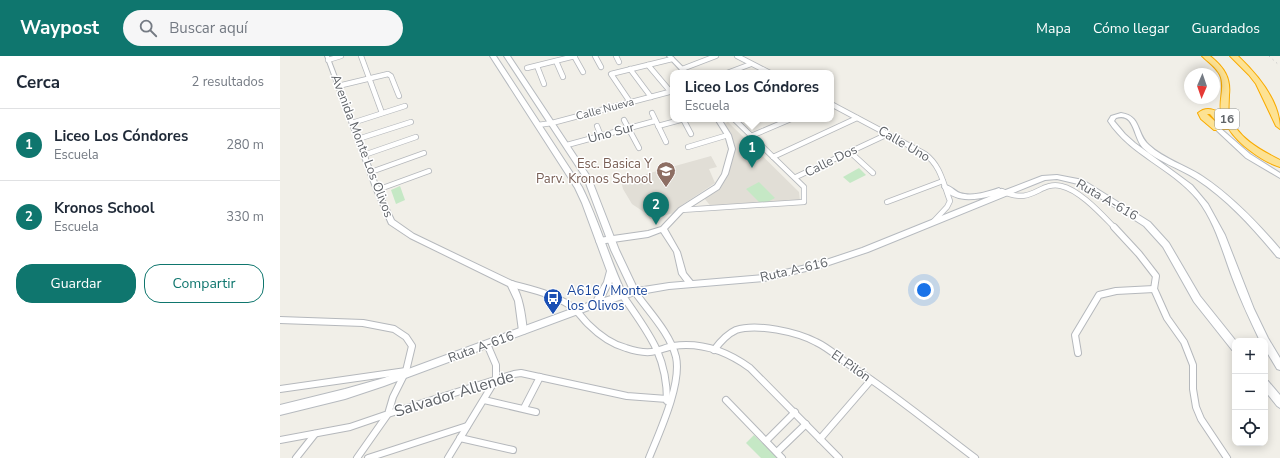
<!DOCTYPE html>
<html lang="es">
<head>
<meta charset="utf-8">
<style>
  body { margin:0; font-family:"Nunito Sans",sans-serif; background:#f6f6f7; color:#1f2937 }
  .controls { position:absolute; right:12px; bottom:12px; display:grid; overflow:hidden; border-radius:8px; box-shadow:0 2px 10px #0003 }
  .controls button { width:36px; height:36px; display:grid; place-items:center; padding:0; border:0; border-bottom:1px solid #e0e1e3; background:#fff; color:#1f2937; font:20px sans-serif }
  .compass { position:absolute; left:904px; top:12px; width:36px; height:36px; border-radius:50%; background:#fff; box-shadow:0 2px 10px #0003; rotate:182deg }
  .you { position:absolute; left:644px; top:234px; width:14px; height:14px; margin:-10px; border:3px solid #fff; border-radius:50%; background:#1a73e8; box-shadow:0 0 0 6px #1a73e833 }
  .badge { display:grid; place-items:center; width:26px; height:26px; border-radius:50%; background:#0f766e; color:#fff; font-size:13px; font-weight:700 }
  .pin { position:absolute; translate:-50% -33px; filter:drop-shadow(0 1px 2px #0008) }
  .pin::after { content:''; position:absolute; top:21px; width:14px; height:12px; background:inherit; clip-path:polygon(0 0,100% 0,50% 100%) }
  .popup { position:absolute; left:390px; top:14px; width:164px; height:52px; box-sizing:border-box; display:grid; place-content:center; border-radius:8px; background:#fff; filter:drop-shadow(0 1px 3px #0005); font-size:13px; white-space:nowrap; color:#747a83 }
  .popup b { font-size:15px; color:#1f2937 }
  .popup::after { content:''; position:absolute; left:50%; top:100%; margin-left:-8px; border:8px solid transparent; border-top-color:#fff }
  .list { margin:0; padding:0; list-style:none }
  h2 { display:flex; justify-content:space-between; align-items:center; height:52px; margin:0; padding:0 16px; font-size:17px }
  h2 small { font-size:13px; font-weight:400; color:#747a83 }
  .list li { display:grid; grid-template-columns:26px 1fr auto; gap:12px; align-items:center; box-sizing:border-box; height:72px; padding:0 16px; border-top:1px solid #e0e1e3 }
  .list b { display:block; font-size:15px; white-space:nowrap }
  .list p { margin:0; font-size:13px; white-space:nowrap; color:#747a83 }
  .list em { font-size:13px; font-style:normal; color:#747a83 }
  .actions { display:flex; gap:8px; padding:12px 16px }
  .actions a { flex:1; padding:9px 0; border:1px solid #0f766e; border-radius:16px; text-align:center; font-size:14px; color:#0f766e }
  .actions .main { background:#0f766e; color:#fff }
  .icon { flex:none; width:22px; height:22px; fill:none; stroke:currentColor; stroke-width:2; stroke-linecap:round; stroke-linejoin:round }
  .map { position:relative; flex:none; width:1000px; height:402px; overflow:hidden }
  header { display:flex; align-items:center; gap:24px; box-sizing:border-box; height:56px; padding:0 20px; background:#0f766e; color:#fff }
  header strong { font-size:19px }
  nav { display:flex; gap:22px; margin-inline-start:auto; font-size:14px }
  .search { width:280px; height:36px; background:#f6f6f7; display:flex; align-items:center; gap:10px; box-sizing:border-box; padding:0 14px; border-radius:22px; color:#747a83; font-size:15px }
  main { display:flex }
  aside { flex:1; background:#fff }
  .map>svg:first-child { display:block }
  .education { fill:#e1ded6 }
  .green { fill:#c5e8c5 }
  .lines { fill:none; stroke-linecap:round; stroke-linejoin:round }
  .minor-far1-casing { stroke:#b5b8bc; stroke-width:6 }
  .minor-casing { stroke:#b5b8bc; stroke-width:8 }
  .tertiary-casing { stroke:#b5b8bc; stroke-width:2 }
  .secondary-casing { stroke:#b6babf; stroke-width:2 }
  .motorway-casing { stroke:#f9ab00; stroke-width:2 }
  .minor-far1 { stroke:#fff; stroke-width:4.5 }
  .minor { stroke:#fff; stroke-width:6 }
  .tertiary { fill:#fff; fill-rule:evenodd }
  .secondary { fill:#fff; fill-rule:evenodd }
  .motorway { fill:#fde293; fill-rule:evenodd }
  .rail { stroke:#b6b7b8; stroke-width:1; stroke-dasharray:1 4; stroke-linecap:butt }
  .labels { text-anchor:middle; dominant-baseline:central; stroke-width:3; stroke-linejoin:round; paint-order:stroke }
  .far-street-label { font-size:11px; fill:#5f6368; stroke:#fff }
  .shield { fill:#fff; stroke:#8f9295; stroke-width:1 }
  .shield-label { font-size:12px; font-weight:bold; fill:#5f6368 }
  .street-label { font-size:13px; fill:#5f6368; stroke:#fff }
  .education-label { font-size:13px; fill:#785e54; stroke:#fff; text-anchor:end }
  .transit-label { font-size:13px; fill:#164399; stroke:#fff; text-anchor:start }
  .near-street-label { font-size:16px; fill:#5f6368; stroke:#fff }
</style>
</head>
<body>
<header>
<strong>Waypost</strong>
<div class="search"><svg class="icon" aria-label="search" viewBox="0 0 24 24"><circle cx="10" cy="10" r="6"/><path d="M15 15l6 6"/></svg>Buscar aquí</div>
<nav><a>Mapa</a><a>Cómo llegar</a><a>Guardados</a></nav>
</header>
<main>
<aside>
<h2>Cerca<small>2 resultados</small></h2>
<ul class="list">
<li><span class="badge">1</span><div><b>Liceo Los Cóndores</b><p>Escuela</p></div><em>280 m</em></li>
<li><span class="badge">2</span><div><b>Kronos School</b><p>Escuela</p></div><em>330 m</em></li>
</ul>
<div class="actions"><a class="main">Guardar</a><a>Compartir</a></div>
</aside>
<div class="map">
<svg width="1000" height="402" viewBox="0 0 1000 402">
  <rect width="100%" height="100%" fill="#f1efe8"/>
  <!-- education -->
  <g class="education">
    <polygon points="448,66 519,136 520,145 433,153 424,142 433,137 444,126 447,119 454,96 454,86 444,68"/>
    <polygon points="431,100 437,111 429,113 435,127 402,149 394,157 370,163 367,158 352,148 343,133 341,125"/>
  </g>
  <!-- green -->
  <g class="green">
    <polygon points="579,112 586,119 570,127 563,121"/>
    <polygon points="479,126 495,142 482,149 466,133"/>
    <polygon points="120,130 125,144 116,148 111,134"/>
    <polygon points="474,379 498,402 481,402 466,387"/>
  </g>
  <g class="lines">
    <defs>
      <g id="minor-far1">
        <polyline points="81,0 102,57"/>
        <polyline points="294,0 303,16"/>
        <polyline points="315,0 321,11"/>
        <polyline points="336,0 339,6"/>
        <polyline points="457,0 490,17"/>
        <polyline points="48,4 61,0"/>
        <polyline points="276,5 283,21"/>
        <polyline points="368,9 390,35"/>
        <polyline points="257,10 264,28"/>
        <polyline points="247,12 295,0"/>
        <polyline points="350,13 371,41"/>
        <polyline points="402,13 436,0"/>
        <polyline points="447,17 471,8"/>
        <polyline points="58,30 108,18 111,20 119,40"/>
        <polyline points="350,46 331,18 392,3"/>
        <path d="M551,48l94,50c16,12 18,29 25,47l-3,6 -14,15"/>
        <polyline points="372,57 386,86"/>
        <polyline points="403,63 411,78"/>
        <polyline points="344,64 359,92"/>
        <polyline points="72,67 125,50"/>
        <polyline points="258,69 272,67 393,35"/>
        <polyline points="317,70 321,80"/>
        <polyline points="378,70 404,63"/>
        <polyline points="471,80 511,63"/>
        <polyline points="78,83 131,66"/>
        <polyline points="287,89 375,65"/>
        <polyline points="408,91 448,79"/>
        <polyline points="570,96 593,117"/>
        <polyline points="84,99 136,81"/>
        <polyline points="493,101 577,62"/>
        <polyline points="91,116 144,97"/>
        <polyline points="516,121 608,78"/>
        <polyline points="97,134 149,115"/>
        <path d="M722,135c31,15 37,-10 59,-5 19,4 41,29 54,42"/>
        <polyline points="607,146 663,125"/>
        <polyline points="401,154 524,146 524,131 454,63"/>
      </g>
      <g id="minor">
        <polyline points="834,171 859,198 876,220 874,233 887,262 904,286 913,309 913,333 916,351 921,363 947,402"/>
        <path d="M231,228c20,5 42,10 60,22 7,5 11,12 17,18 10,10 23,20 38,24 9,3 20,6 30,3 5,-1 11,-4 17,-5 28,-4 55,6 77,22l89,90"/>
        <path d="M355,236c14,20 35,41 41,65 6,27 -17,76 -27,101"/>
        <path d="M343,240c25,37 44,58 44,105"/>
        <polyline points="0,264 83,267 114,273 126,281 132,290 126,315"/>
        <path d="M434,294c6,-8 13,-16 22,-20 21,-7 61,2 80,12 13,6 23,16 35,24 43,28 83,61 124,92"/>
        <polyline points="798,297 795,279 819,239 836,235 874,233"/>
        <polyline points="0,333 126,315 113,341 108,358 70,371 0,384"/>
        <polyline points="204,344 256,356"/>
        <polyline points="446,344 502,402"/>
        <polyline points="244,352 260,321"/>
        <polyline points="180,382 233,394"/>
        <polyline points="540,383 591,324"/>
        <polyline points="486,385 515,356"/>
        <polyline points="497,396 526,368"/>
        <polyline points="16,402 35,378"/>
        <polyline points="77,402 108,358 234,318 241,317 347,340 387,343"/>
        <polyline points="88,402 187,370"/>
        <polyline points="168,402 216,323 216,309 207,288"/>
      </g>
      <g id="tertiary">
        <path d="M45,0h4l51,134 14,30 20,14 100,48c9,15 11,31 13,49l-1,2 -3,1 -3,-1 -1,-2 -4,-30 -7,-15 -98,-48 -21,-14 -15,-34z"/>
        <polygon points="387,0 392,0 409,17 403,17"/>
        <polygon points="435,63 441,63 451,79 455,93 448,118 439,133 403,156 387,173 400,196 406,217 415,228 414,230 408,230 399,218 394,196 381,176 368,181 319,188 317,187 316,185 317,183 319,182 368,175 381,171 399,152 435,129 442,118 449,93 445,79"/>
      </g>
      <g id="secondary">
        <path d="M210,0h6l86,131c17,34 27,71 43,105l5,-2 -19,-40 -27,-72 -80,-122h6l81,122 28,72 18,38 32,-5 95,-8 59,-14 39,-13 129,-52c-17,4 -37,7 -49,-9l1,-2c7,-1 11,6 17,8 12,4 27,-1 39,-5l4,3 39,-15 15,-1 26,5 67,42 19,21 31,53 36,45 -1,10 -3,-1 -38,-48 -31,-55 -19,-21 -66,-42 -21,-5 -12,1 -10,4 -167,68 -45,15 -59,14 -95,8 -34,6 -38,12 -213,79 -39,13 -65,16v-10l65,-16 39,-11 209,-77 11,-19 3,-11 -25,-68 -7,-15zM332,226l6,12 -14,4z"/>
        <path d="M841,57c21,3 15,21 28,32 15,14 36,20 53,31 30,20 55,46 78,73v9l-3,-1c-24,-29 -49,-57 -81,-78 -17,-11 -38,-17 -53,-31 -10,-10 -8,-36 -27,-30l-2,3 11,13 10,9 57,42 16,19 17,31 29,74 14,29 12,20v12l-3,-1 -12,-20v-8h-5c-10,-21 -20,-42 -28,-64 -10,-27 -17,-55 -35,-78 -26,-31 -67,-44 -89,-78l3,-5z"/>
        <polygon points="937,70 939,71 970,98 1000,117 1000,122 966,102 935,73 934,72"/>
        <polygon points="985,324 988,325 1000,339 1000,352 997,350 985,335"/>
      </g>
      <g id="motorway">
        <path d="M922,0h8c14,11 21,22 19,39 0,6 -1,13 0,19 7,23 31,36 51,46v7c-17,-5 -42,-23 -51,-38h-6l-13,-15h-3l13,12v4h-6l-13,-11 -3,-6c8,-7 18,-4 24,3 -5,-13 4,-28 -2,-41 -4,-8 -12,-13 -18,-19z"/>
        <path d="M950,0h8c19,18 42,45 42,73l-4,-3 -20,-42 -7,-9z"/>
      </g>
    </defs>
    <!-- minor-far1 casing -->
    <use href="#minor-far1" class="minor-far1-casing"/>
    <!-- minor casing -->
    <use href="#minor" class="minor-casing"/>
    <!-- tertiary casing -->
    <use href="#tertiary" class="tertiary-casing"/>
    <!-- secondary casing -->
    <use href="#secondary" class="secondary-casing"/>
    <!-- motorway casing -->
    <use href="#motorway" class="motorway-casing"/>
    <!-- minor-far1 -->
    <use href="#minor-far1" class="minor-far1"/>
    <!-- minor -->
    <use href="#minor" class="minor"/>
    <!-- tertiary -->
    <use href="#tertiary" class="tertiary"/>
    <!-- secondary -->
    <use href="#secondary" class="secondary"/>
    <!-- motorway -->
    <use href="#motorway" class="motorway"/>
    <!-- rail -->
    <polyline class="rail" points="989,0 1000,10"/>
  </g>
  <!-- icons -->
  <defs>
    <symbol id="school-pin" viewBox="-11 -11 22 30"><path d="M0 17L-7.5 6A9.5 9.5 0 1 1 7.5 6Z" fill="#8d6e63" stroke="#fff"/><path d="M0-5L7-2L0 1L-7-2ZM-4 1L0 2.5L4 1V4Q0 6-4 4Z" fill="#fff"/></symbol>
    <symbol id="bus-pin" viewBox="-11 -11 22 30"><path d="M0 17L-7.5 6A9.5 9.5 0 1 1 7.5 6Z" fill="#1a4fb4" stroke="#fff"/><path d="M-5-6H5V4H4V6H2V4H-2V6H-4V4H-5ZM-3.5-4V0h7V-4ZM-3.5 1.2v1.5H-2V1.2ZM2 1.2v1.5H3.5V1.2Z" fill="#fff"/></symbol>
  </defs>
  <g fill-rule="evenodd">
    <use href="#school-pin" x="375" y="104" width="22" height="30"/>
    <use href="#bus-pin" x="262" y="231" width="22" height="30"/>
  </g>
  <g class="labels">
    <!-- far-street labels -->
    <g class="far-street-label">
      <text transform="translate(325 53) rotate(-15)">Calle Nueva</text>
    </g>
    <!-- shield labels -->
    <rect class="shield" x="935" y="53" width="24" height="20" rx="3"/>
    <g class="shield-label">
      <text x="947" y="63">16</text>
    </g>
    <!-- street labels -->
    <g class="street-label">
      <text transform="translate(331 77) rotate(-15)">Uno Sur</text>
      <text transform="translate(624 88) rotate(30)">Calle Uno</text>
      <text transform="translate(82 90) rotate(69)">Avenida Monte Los Olivos</text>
      <text transform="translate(551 105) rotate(-26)">Calle Dos</text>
      <text transform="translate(827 144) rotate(30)">Ruta A-616</text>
      <text transform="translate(514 214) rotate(-13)">Ruta A-616</text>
      <text transform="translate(201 291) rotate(-20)">Ruta A-616</text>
      <text transform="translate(571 310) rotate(35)">El Pilón</text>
    </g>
    <!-- education labels -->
    <g class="education-label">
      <text x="372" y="108">Esc. Basica Y<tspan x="372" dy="15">Parv. Kronos School</tspan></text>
    </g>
    <!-- transit labels -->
    <g class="transit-label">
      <text x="287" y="235">A616 / Monte<tspan x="287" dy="15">los Olivos</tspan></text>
    </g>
    <!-- near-street labels -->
    <g class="near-street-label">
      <text transform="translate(174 338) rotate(-17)">Salvador Allende</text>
    </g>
  </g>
</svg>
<div class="controls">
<button>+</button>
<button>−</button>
<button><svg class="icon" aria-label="locate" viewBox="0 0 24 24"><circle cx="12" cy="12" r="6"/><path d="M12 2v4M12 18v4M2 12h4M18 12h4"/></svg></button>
</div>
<svg class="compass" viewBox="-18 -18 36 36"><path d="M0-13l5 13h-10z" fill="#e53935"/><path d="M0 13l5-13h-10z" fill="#747a83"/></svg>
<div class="you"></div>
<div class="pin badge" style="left:472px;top:112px">1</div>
<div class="popup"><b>Liceo Los Cóndores</b>Escuela</div>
<div class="pin badge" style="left:376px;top:169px">2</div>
</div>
</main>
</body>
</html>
